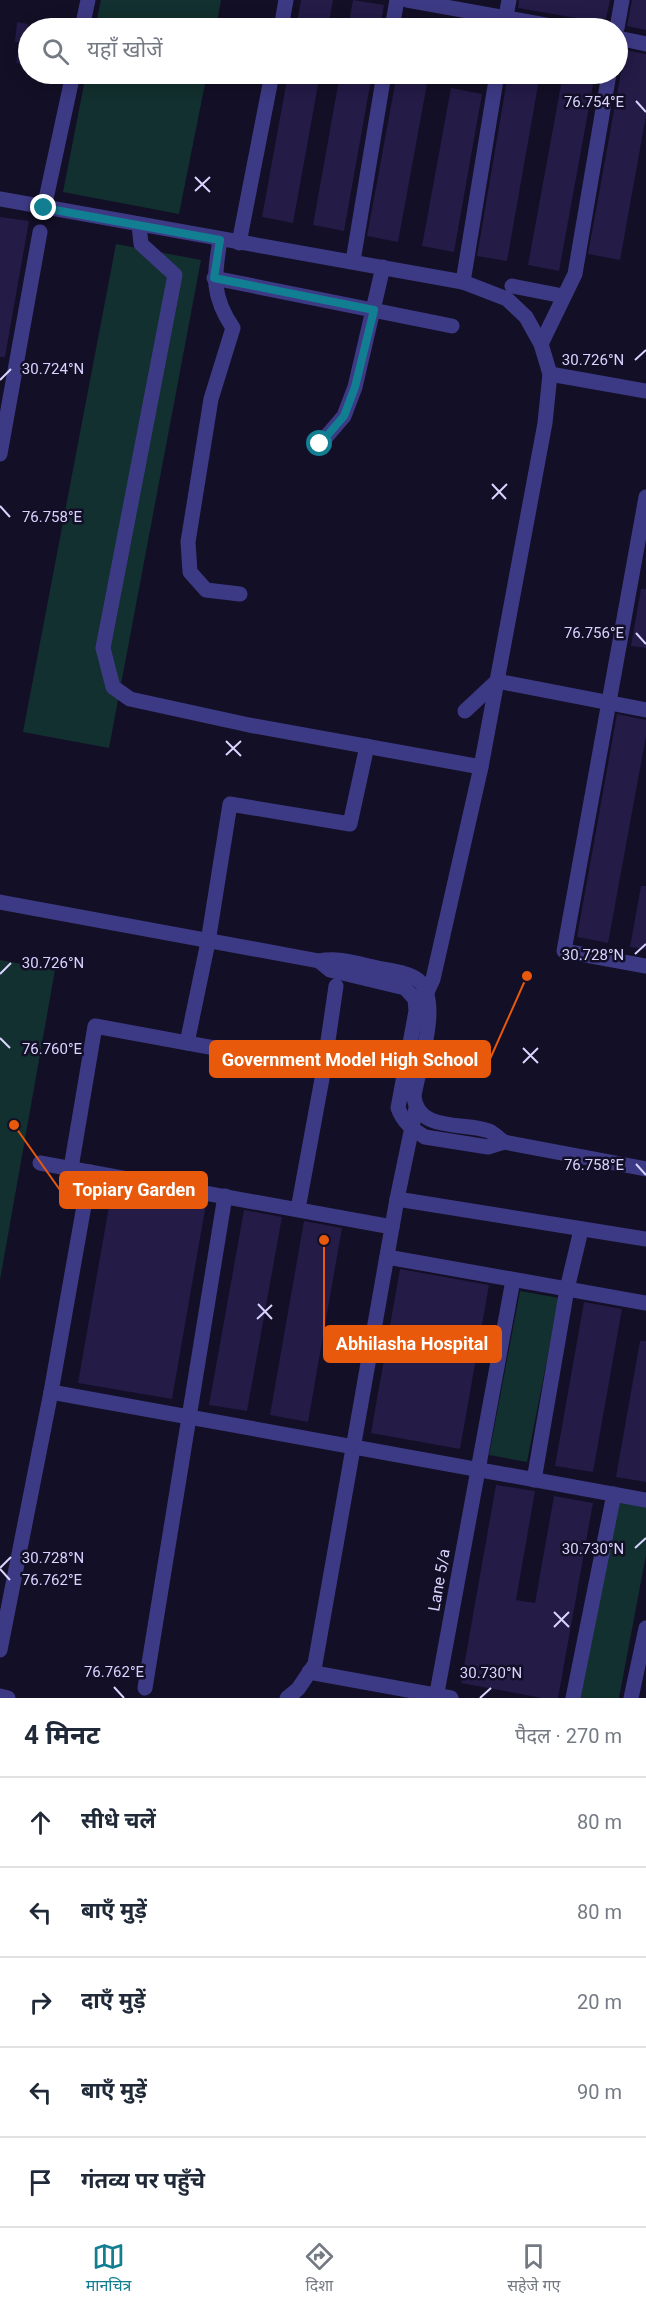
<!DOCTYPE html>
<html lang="hi">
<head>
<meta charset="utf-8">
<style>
  body { margin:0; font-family:Roboto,"Noto Sans Devanagari",sans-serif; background:#f2f2f3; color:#1f2937 }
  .stop { position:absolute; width:18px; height:18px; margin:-14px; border:4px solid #117e91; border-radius:50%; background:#fff }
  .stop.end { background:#117e91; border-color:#fff; box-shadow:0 2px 6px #0008 }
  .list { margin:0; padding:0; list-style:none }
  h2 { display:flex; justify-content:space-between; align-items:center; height:78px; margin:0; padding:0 24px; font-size:26px }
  h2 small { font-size:20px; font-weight:400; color:#747a83 }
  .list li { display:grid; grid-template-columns:39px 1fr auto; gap:18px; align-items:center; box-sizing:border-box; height:90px; padding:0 24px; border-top:2px solid #e0e1e3 }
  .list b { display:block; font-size:22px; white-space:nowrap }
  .list em { font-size:20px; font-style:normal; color:#747a83 }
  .icon { flex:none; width:33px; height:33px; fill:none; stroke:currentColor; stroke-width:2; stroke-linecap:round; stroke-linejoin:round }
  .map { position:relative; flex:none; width:646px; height:1698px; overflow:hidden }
  .search { position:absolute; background:#fff; box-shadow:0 3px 15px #0003; left:18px; right:18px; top:18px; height:66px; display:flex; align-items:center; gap:15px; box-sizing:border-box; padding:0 21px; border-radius:33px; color:#747a83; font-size:22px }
  .sheet { height:528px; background:#fff }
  nav { display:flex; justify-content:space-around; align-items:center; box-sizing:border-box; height:84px; border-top:2px solid #e0e1e3; background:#fff; font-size:16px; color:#747a83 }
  nav a { display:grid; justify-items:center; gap:3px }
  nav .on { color:#117e91 }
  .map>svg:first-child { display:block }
  .green { fill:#12302f }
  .building { fill:#241b47 }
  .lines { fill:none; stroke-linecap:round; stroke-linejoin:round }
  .minor { stroke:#3d3a85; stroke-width:15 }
  .route { stroke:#117e91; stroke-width:8 }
  .ticks { fill:none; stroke:#d9d4ff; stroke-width:2 }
  .labels { text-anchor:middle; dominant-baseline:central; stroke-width:5; stroke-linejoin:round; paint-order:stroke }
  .street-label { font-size:16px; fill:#d9d4ff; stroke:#130f26 }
  .ticks-label { font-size:15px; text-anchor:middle; fill:#d9d4ff; stroke:#130f26; stroke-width:5; stroke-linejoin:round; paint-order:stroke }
  .leader { fill:none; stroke:#e8590c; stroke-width:2 }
  .callout-dot { fill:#e8590c; stroke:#130f26; stroke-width:2 }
  .callout { fill:#e8590c; stroke:#e8590c; stroke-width:2 }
  .callout-label { font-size:18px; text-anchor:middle; font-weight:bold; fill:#fff }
</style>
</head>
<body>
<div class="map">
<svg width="646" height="1698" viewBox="0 0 646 1698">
  <rect width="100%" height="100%" fill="#130f26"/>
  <!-- green -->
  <g class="green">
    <polygon points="101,0 221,0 216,28 95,28"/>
    <polygon points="86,74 207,74 179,214 63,192"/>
    <polygon points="116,244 201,260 109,748 23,732"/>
    <polygon points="0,960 55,970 0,1280"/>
    <polygon points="520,1291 559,1298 527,1462 489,1455"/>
    <polygon points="616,1502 646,1507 646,1555 619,1698 579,1698"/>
  </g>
  <!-- building -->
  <g class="building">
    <polygon points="301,0 333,0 328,28 296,28"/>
    <polygon points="353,0 384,5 380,28 348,28"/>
    <polygon points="519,0 610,0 605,23 518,8"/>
    <polygon points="632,0 646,0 646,30 627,26"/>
    <polygon points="17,22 28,24 28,65 16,63 20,42 15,42"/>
    <polygon points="625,50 646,54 646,116 620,260 588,254"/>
    <polygon points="288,74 320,74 293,223 262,217"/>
    <polygon points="340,74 372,74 344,231 313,225"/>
    <polygon points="508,74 540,74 507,261 477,256"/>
    <polygon points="563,74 595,74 559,271 528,265"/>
    <polygon points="396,79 427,84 398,242 367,236"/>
    <polygon points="451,88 482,94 454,252 422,246"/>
    <polygon points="0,217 29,221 5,357 0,357"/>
    <polygon points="641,589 646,589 646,648 631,646"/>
    <polygon points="617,714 646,720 646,736 608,943 577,937"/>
    <polygon points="641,886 646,886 646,949 630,947"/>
    <polygon points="112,1189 206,1204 172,1399 78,1383"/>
    <polygon points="244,1210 282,1217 247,1411 209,1405"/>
    <polygon points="304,1221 342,1228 308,1422 270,1415"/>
    <polygon points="400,1269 489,1285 460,1449 371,1433"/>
    <polygon points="584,1302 622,1309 593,1472 555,1466"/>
    <polygon points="640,1341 646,1341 646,1482 616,1477"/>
    <polygon points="496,1485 535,1491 516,1600 535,1603 554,1496 593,1503 558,1698 542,1698 461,1683"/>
  </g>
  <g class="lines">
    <!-- minor -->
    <g class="minor">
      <polyline points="407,0 562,28"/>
      <polyline points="504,27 509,0"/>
      <polyline points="82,28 88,0"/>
      <polyline points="281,28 286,0"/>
      <polyline points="392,28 397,0"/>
      <polyline points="617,28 622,0"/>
      <polyline points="618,38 646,44"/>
      <polyline points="0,199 463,282 507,299 526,317 541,344 550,374 545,423 481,767 433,979 427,992 415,999"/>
      <polyline points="44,208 73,74"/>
      <polyline points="139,225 141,244 175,275 103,648 113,687 130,699 249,725 481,767"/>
      <path d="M220,240c-6,37 -9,55 13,88l-22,71 -23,143 2,30 16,18 34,4"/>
      <polyline points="239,243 272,74"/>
      <polyline points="353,261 384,74"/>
      <polyline points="214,278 452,326"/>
      <polyline points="463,282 497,74"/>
      <polyline points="512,286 563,296"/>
      <polyline points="541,344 575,274 609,74"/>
      <polyline points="550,374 646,391"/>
      <polyline points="320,444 344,416 355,387 383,267"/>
      <polyline points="0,454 40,232"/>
      <polyline points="646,497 564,951 646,966"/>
      <polyline points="465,711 497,681 646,710"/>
      <path d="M0,902l319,59c20,-4 39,3 59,7 13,3 29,4 40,12 25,19 0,89 -4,116 3,36 50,26 75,35 5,2 10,8 15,11"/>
      <path d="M319,961l11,9 75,18 10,11 1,12 -18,97c5,14 14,21 27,29l63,10 16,-5 142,27"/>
      <polyline points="187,1043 208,942 230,804 350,824 367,746"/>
      <polyline points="324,1068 336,986"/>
      <polyline points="40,1163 392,1227"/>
      <polyline points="71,1168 95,1026 324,1068 298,1209"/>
      <polyline points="397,1199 646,1239"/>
      <polyline points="387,1257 646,1303"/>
      <polyline points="51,1392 646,1500"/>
      <polyline points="534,1480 567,1289 581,1230"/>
      <polyline points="0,1650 51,1392 90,1172"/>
      <polyline points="309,1672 451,1698"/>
      <polyline points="145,1688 225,1196"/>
      <polyline points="0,1696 8,1698"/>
      <polyline points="287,1698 298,1689 315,1664 397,1199 416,1108"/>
      <polyline points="436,1698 513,1280"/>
      <polyline points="573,1698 614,1494"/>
      <polyline points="631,1698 646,1628"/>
    </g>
  </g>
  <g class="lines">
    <!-- route -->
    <polyline class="route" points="44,208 220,240 214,278 374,310 355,387 344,416 320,444"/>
  </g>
  <!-- ticks -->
  <path class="ticks" d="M636,101l10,11M195,177l15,15M195,191l15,-14M635,360l11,-10M0,380l11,-11M492,484l14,15M492,499l15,-15M0,506l10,11M636,633l10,11M226,741l15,15M226,755l15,-14M635,954l11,-10M0,974l11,-11M0,1038l10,10M523,1048l15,15M523,1063l15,-15M636,1164l10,11M258,1304l14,15M257,1319l15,-14M635,1548l11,-10M0,1568l11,-11M0,1569l10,11M554,1612l15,15M554,1627l15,-15M114,1687l10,11M480,1698l11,-10"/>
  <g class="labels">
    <!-- street labels -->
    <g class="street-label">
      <text transform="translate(439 1580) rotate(-80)">Lane 5/a</text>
    </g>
  </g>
  <g class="ticks-label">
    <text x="594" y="107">76.754°E</text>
    <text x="593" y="365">30.726°N</text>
    <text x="53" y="374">30.724°N</text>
    <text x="52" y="522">76.758°E</text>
    <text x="594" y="638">76.756°E</text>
    <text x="593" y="960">30.728°N</text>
    <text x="53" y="968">30.726°N</text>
    <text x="52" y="1054">76.760°E</text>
    <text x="594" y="1170">76.758°E</text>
    <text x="593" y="1554">30.730°N</text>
    <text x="53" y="1563">30.728°N</text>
    <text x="52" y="1585">76.762°E</text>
    <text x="114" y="1677">76.762°E</text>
    <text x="491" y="1678">30.730°N</text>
  </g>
  <!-- callouts -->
  <path class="leader" d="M527 976L490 1059M14 1125L60 1190M324 1240L324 1344"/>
  <g class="callout-dot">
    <circle cx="527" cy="976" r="6"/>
    <circle cx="14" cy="1125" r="6"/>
    <circle cx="324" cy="1240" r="6"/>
  </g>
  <g class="callout">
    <rect x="210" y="1041" width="280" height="36" rx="6"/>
    <rect x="60" y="1172" width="147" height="36" rx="6"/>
    <rect x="324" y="1326" width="177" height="36" rx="6"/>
  </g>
  <g class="callout-label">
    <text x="350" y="1066">Government Model High School</text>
    <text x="134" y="1196">Topiary Garden</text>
    <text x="412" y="1350">Abhilasha Hospital</text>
  </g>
</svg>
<div class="stop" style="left:320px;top:444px"></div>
<div class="stop end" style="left:44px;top:208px"></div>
<div class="search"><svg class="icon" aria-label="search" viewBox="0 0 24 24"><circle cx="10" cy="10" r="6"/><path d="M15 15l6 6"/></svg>यहाँ खोजें</div>
</div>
<section class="sheet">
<h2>4 मिनट<small>पैदल · 270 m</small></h2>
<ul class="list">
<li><svg class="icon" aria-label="ahead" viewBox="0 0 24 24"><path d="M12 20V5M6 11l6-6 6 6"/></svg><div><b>सीधे चलें</b></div><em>80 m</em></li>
<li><svg class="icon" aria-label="left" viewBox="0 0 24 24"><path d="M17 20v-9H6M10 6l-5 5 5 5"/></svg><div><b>बाएँ मुड़ें</b></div><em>80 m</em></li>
<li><svg class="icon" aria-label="right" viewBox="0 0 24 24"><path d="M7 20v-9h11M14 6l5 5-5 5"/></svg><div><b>दाएँ मुड़ें</b></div><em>20 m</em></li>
<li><svg class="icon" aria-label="left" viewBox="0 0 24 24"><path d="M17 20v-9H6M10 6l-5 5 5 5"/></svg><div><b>बाएँ मुड़ें</b></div><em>90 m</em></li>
<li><svg class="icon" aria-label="arrive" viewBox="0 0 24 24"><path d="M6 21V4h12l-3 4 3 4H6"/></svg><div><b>गंतव्य पर पहुँचे</b></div></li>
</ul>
</section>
<nav>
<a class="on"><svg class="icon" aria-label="map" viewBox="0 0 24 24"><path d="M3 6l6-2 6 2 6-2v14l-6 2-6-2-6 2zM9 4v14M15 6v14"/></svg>मानचित्र</a>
<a><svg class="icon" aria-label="directions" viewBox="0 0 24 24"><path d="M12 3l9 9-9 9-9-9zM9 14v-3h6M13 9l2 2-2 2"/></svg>दिशा</a>
<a><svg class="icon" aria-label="saved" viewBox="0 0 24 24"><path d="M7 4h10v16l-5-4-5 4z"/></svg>सहेजे गए</a>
</nav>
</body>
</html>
